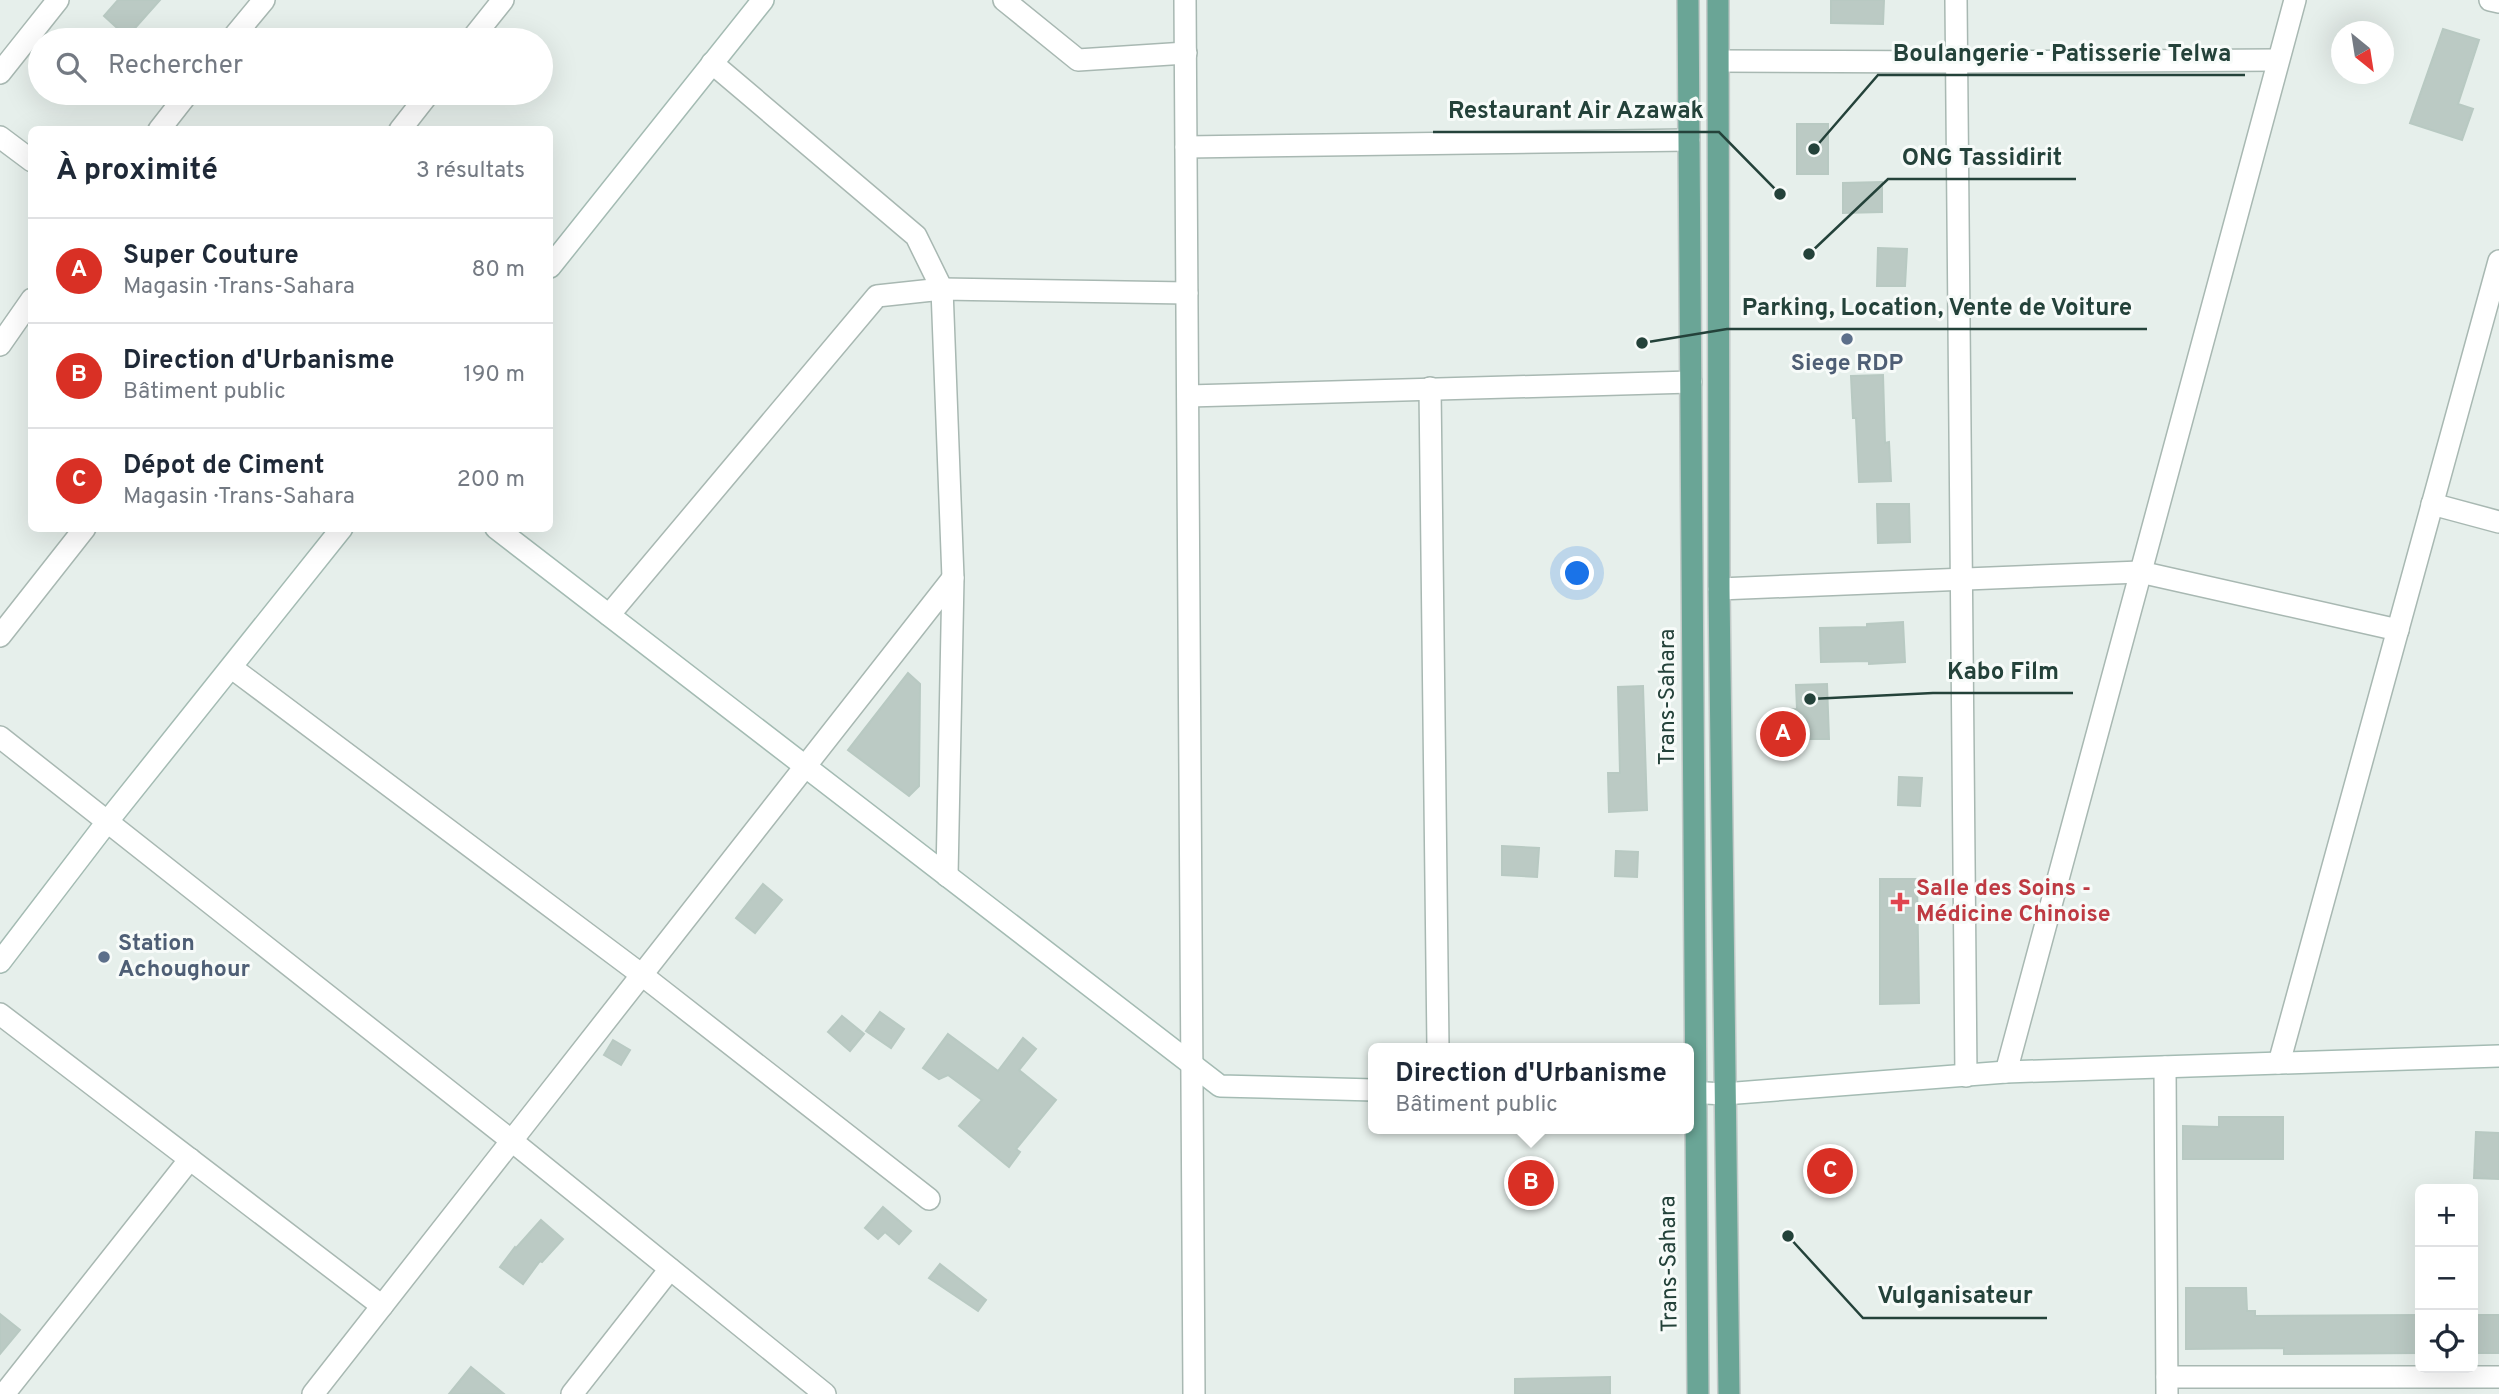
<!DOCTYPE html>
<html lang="fr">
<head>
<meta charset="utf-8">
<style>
  body { margin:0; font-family:Overpass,sans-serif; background:#f2f2f3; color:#1f2937 }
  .controls { position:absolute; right:21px; bottom:21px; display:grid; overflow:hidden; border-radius:10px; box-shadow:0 7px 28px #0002 }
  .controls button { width:63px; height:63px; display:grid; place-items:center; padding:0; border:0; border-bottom:2px solid #e0e1e3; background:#fff; color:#1f2937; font:35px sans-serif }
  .compass { position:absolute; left:2331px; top:21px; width:63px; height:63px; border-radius:50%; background:#fff; box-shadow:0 7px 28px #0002; rotate:150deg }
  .you { position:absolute; left:1578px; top:574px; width:24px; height:24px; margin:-18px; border:5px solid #fff; border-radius:50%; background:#1a73e8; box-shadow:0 0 0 10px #1a73e833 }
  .badge { display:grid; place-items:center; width:46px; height:46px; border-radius:50%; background:#d93025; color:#fff; font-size:23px; font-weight:700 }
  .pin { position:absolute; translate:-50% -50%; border:4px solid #fff; box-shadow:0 2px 7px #0006 }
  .popup { position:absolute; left:1368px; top:1043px; width:326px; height:91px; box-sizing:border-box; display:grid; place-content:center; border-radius:10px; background:#fff; filter:drop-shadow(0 2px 5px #0005); font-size:23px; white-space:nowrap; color:#747a83 }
  .popup b { font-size:26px; color:#1f2937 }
  .popup::after { content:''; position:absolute; left:50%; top:100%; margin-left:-14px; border:14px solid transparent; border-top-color:#fff }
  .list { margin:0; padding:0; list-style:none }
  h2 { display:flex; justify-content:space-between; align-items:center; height:91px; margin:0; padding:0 28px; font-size:30px }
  h2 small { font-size:23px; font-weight:400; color:#747a83 }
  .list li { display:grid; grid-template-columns:46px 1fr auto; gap:21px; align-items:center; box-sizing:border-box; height:105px; padding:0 28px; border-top:2px solid #e0e1e3 }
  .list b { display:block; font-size:26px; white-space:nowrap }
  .list p { margin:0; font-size:23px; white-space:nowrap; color:#747a83 }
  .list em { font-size:23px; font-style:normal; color:#747a83 }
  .icon { flex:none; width:38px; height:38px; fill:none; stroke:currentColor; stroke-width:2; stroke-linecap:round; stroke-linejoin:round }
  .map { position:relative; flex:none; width:2499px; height:1394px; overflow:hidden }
  .search { position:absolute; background:#fff; box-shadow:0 7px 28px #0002; left:28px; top:28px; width:525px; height:77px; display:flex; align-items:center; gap:18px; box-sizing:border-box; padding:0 24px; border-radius:38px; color:#747a83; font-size:26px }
  .panel { position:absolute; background:#fff; box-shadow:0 7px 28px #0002; left:28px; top:126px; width:525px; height:406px; border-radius:10px }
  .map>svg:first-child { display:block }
  .building { fill:#bbcac4; stroke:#b8c9c2; stroke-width:2 }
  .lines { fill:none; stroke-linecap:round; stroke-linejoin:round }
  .street-casing { stroke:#a8b8b2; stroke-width:24 }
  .secondary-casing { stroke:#a4bbb3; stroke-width:24 }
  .primary-casing { stroke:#c2cac8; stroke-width:24 }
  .street { stroke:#fff; stroke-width:21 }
  .secondary { stroke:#fff; stroke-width:21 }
  .primary { stroke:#6aa596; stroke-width:21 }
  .service-dot { fill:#5c6f8a; stroke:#f7fbf9; stroke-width:2.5 }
  .health-dot { fill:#e0444e; stroke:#f7fbf9; stroke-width:2.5 }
  .labels { text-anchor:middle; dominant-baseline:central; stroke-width:6; stroke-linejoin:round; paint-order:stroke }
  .service-label { font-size:23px; font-weight:bold; fill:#4e5e75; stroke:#f7fbf9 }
  .street-label { font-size:23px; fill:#24423a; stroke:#f7fbf9 }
  .health-label { font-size:23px; font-weight:bold; fill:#be3a42; stroke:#f7fbf9; text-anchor:start }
  .leader { fill:none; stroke:#24423a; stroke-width:2.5 }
  .callout-dot { fill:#24423a; stroke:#f7fbf9; stroke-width:2.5 }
  .callout-label { font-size:24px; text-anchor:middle; font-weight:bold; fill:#24423a; stroke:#f7fbf9; stroke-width:6; stroke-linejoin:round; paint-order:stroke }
</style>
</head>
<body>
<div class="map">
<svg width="2499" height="1394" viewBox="0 0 2499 1394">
  <rect width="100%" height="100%" fill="#e6efeb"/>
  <!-- building -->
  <g class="building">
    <polygon points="118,0 160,0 127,37 104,16"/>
    <polygon points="1831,0 1884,0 1883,24 1831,23"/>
    <polygon points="2443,29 2479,40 2458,104 2473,109 2462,140 2410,123"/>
    <rect x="1797" y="124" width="31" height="50"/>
    <polygon points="1882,182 1882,212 1843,213 1843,183"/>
    <polygon points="1878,248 1907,249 1905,286 1877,286"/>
    <polygon points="1883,375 1885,443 1889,442 1891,481 1859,482 1856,418 1853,418 1851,376"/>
    <polygon points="1877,504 1909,504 1910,542 1878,543"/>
    <polygon points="1903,622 1905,662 1869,664 1869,661 1821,662 1820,628 1867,627 1867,624"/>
    <polygon points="908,673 920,684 919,786 909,796 848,750"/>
    <polygon points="1827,684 1829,739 1778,739 1777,710 1797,709 1796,685"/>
    <polygon points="1643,686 1647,810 1609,812 1608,773 1620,773 1618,687"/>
    <polygon points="1899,777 1922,778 1920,806 1898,805"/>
    <polygon points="1502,846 1539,848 1537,877 1502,875"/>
    <polygon points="1616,851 1638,852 1637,877 1615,876"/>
    <polygon points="1880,879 1917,879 1919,1003 1880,1004"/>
    <polygon points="763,884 782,900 755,933 736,918"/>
    <polygon points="880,1012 904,1029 891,1048 866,1031"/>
    <polygon points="842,1016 864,1034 850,1051 828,1032"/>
    <polygon points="948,1034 998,1071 1023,1038 1036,1049 1019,1070 1056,1100 1016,1149 1020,1152 1009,1167 959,1126 982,1100 948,1075 939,1079 923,1068"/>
    <polygon points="613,1040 630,1050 621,1065 604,1055"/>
    <polygon points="2219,1117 2283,1117 2283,1159 2183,1159 2183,1126 2219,1127"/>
    <polygon points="2476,1132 2499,1133 2499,1179 2474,1178"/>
    <polygon points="883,1207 911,1231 899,1244 885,1232 878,1239 865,1228"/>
    <polygon points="541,1220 563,1239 542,1262 540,1261 523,1284 500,1267 515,1247 516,1248"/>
    <polygon points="940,1264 986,1300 978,1311 929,1278"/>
    <polygon points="2186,1288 2246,1288 2247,1311 2255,1311 2255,1316 2420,1315 2420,1353 2284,1354 2284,1348 2186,1349"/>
    <polygon points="0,1314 20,1330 0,1354"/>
    <rect x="2473" y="1315" width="26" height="38"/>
    <polygon points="471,1367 504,1394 449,1394"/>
    <polygon points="1610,1377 1610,1394 1515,1394 1515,1379"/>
  </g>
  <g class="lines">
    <defs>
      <g id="street">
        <polyline points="1004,0 1078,60 1186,53"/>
        <polyline points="1185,0 1194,1394"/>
        <polyline points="1956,0 1966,1076"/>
        <polyline points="2490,0 2499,2"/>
        <polyline points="231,40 264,0"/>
        <polyline points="471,40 503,0"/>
        <polyline points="1719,61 1957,62 2278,60"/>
        <polyline points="712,63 916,236 942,289 953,578 947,876"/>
        <polyline points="0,73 58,0"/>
        <polyline points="159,130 188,93"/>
        <polyline points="400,130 429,93"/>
        <polyline points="0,137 32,161"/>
        <polyline points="1186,147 1689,140"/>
        <polyline points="0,345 32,299"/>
        <polyline points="1430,388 1438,1048"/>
        <polyline points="1188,396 1691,382"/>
        <polyline points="2432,504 2499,522"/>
        <polyline points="1719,589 2140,572 2398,630"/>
        <polyline points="609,615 877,296 942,289 1187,293"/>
        <polyline points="0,636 85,528"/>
        <polyline points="232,668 642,975 929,1199"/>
        <polyline points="0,737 512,1141 825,1394"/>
        <polyline points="0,1014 382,1306"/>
        <polyline points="2279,1063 2499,261"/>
        <polyline points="2165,1067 2167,1394"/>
        <polyline points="2006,1072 2295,0"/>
        <polyline points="2167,1377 2499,1377"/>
        <polyline points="4,1394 190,1159"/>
        <polyline points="313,1394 953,578"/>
        <polyline points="572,1394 670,1269"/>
      </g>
      <g id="secondary">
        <polyline points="550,267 763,0"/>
        <polyline points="496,528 1220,1086 1374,1090"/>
        <polyline points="0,962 107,822 342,528"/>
        <polyline points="1688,1092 1724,1094 2006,1072 2499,1056"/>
      </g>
      <g id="primary">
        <polyline points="1688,0 1698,1394"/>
        <polyline points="1718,0 1719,589 1729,1394"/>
      </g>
    </defs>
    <!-- street casing -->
    <use href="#street" class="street-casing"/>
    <!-- secondary casing -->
    <use href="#secondary" class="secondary-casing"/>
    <!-- primary casing -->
    <use href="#primary" class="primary-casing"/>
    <!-- street -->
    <use href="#street" class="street"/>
    <!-- secondary -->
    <use href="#secondary" class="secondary"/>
    <!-- primary -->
    <use href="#primary" class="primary"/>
  </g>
  <!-- markers -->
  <g class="service-dot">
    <circle cx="1847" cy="339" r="7"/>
    <circle cx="104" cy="957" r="7"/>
  </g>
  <path class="health-dot" d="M1896.5 891.5h7v7h7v7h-7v7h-7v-7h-7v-7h7z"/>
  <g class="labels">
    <!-- service labels -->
    <g class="service-label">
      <text x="1847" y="364">Siege RDP</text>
      <text x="118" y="944" text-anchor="start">Station<tspan x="118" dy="26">Achoughour</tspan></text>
    </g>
    <!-- street labels -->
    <g class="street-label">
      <text transform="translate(1668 697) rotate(-90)">Trans-Sahara</text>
      <text transform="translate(1670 1264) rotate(-91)">Trans-Sahara</text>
    </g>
    <!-- health labels -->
    <g class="health-label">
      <text x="1916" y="889">Salle des Soins -<tspan x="1916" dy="26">Médicine Chinoise</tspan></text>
    </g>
  </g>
  <!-- callouts -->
  <path class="leader" d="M1814 149L1878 75H2245M1780 194L1719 132H1433M1809 254L1888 179H2076M1642 343L1727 329H2147M1810 699L1933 693H2073M1788 1236L1863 1318H2047"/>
  <g class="callout-dot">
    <circle cx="1814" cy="149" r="7"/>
    <circle cx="1780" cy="194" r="7"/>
    <circle cx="1809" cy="254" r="7"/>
    <circle cx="1642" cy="343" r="7"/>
    <circle cx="1810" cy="699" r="7"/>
    <circle cx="1788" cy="1236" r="7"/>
  </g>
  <g class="callout-label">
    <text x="2062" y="61">Boulangerie - Patisserie Telwa</text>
    <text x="1576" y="118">Restaurant Air Azawak</text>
    <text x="1982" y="165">ONG Tassidirit</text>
    <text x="1937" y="315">Parking, Location, Vente de Voiture</text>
    <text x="2003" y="679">Kabo Film</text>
    <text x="1955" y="1303">Vulganisateur</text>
  </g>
</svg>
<div class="controls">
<button>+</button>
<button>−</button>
<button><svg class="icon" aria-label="locate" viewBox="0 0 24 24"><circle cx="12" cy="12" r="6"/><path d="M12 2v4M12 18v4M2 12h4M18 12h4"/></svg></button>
</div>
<svg class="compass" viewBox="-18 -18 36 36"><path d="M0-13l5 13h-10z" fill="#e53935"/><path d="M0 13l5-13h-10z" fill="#747a83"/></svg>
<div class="you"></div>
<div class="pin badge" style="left:1783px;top:734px">A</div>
<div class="pin badge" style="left:1531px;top:1183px">B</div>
<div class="popup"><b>Direction d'Urbanisme</b>Bâtiment public</div>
<div class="pin badge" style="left:1830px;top:1171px">C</div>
<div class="search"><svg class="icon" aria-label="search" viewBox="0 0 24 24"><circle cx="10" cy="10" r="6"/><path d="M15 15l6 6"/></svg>Rechercher</div>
<section class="panel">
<h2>À proximité<small>3 résultats</small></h2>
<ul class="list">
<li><span class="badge">A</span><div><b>Super Couture</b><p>Magasin · Trans-Sahara</p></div><em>80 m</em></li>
<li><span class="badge">B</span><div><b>Direction d'Urbanisme</b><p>Bâtiment public</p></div><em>190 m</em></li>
<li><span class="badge">C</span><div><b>Dépot de Ciment</b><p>Magasin · Trans-Sahara</p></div><em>200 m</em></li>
</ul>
</section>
</div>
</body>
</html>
